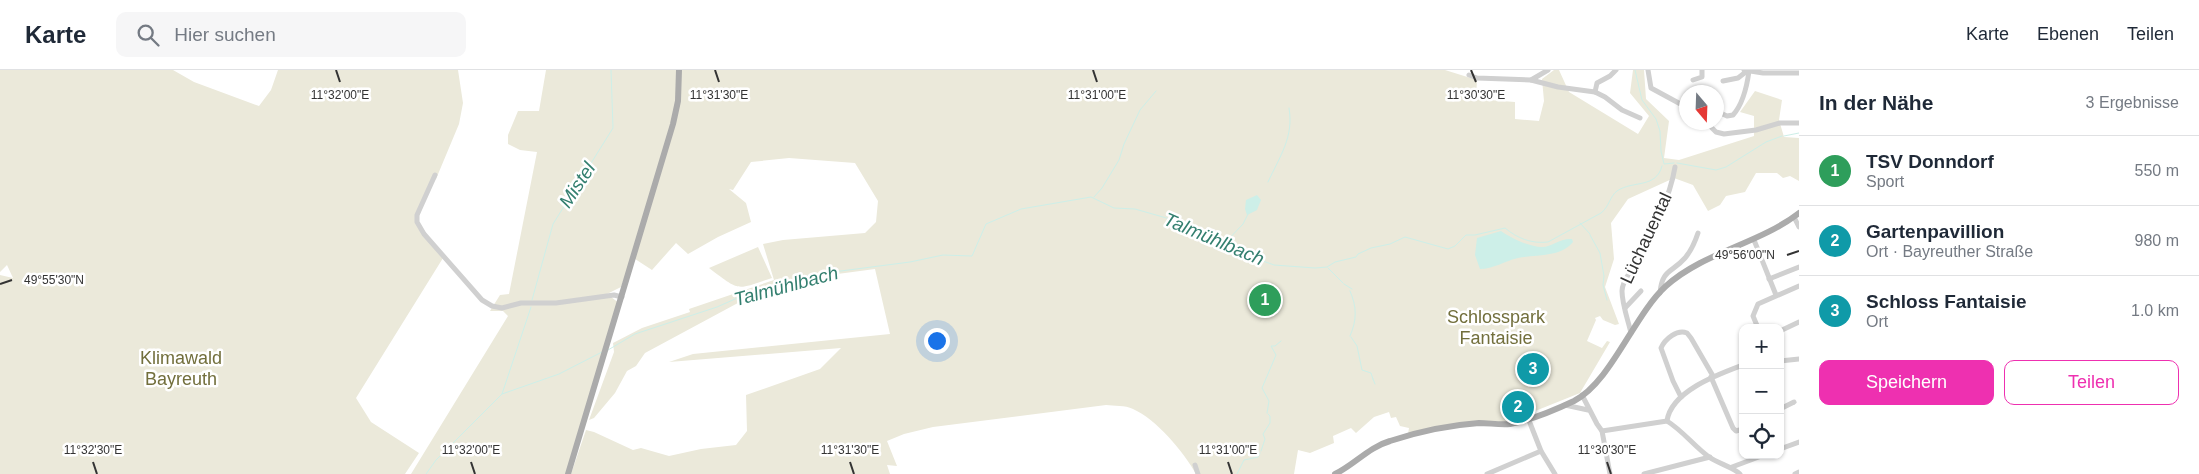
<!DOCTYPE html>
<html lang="de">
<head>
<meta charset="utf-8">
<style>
  body { margin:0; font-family:Helvetica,sans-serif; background:#f6f6f7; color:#1f2937 }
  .controls { position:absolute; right:15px; bottom:15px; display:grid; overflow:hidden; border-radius:10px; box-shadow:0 1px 4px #0004 }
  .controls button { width:45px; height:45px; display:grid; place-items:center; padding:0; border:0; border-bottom:1px solid #e0e1e3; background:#fff; color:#1f2937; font:25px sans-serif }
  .compass { position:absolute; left:1679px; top:15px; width:45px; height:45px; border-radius:50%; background:#fff; box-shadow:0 1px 4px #0004; rotate:161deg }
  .you { position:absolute; left:936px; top:270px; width:18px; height:18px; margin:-12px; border:4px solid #fff; border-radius:50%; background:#1a73e8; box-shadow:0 0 0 8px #1a73e833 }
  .badge { display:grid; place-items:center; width:32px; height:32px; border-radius:50%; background:#ee30b0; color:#fff; font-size:16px; font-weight:700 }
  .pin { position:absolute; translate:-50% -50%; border:2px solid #fff; box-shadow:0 1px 5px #0006 }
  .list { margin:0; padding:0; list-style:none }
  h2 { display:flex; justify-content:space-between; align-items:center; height:65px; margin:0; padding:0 20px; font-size:21px }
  h2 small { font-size:16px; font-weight:400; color:#747a83 }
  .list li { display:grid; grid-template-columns:32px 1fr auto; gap:15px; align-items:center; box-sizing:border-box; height:70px; padding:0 20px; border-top:1px solid #e0e1e3 }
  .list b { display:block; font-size:19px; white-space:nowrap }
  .list p { margin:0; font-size:16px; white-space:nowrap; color:#747a83 }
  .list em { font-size:16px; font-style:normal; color:#747a83 }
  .actions { display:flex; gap:10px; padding:15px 20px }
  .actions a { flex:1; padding:11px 0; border:1px solid #ee30b0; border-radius:10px; text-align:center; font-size:18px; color:#ee30b0 }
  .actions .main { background:#ee30b0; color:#fff }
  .icon { flex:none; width:28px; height:28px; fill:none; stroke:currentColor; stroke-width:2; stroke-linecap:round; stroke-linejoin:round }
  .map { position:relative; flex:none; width:1799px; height:404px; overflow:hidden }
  header { display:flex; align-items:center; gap:30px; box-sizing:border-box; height:70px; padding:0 25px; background:#fff; border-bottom:1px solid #e0e1e3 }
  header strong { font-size:24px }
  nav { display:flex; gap:28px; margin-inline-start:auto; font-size:18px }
  .search { width:350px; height:45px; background:#f6f6f7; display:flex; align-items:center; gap:12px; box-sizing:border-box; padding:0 18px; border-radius:10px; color:#747a83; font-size:19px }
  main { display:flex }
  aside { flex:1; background:#fff }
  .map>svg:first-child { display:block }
  .green { fill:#ebe9da }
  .water { fill:#cdefe8 }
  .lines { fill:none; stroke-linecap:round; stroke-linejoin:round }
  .stream { stroke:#cdefe8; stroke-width:1 }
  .minor { stroke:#d0d0d0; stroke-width:5 }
  .major { stroke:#ababab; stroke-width:6 }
  .ticks { fill:none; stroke:#333; stroke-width:2 }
  .labels { text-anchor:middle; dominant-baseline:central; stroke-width:5; stroke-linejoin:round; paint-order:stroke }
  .street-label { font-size:18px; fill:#333; stroke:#fff }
  .park-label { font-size:18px; fill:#726f3c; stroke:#fff }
  .water-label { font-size:19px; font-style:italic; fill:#337f6f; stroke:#fff }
  .ticks-label { font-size:12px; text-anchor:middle; fill:#333; stroke:#fff; stroke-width:5; stroke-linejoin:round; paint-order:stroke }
</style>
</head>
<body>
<header>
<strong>Karte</strong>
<div class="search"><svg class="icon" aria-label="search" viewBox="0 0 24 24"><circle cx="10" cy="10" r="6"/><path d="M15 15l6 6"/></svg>Hier suchen</div>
<nav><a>Karte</a><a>Ebenen</a><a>Teilen</a></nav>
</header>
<main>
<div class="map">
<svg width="1799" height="404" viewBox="0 0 1799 404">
  <rect width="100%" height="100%" fill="#fff"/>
  <!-- green -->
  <g class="green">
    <polygon points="0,0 173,0 194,12 259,36 271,20 278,0 458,0 463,33 459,54 436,109 431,113 417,152 443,188 356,328 371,352 419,383 405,404 0,404 0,205 13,208 7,195 0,202"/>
    <path d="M546,0h899l32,10 -1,19 39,3v17l24,2 5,-20 -2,-22 12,-9h5l10,22 69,42 11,-18 -19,-23 3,-23h11l2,29 23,22 -5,37 15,2 75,-24v-20l-14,-4 15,-21 27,9 -3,20 5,17 15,1v43l-9,-5 -7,2 -6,-5h-21l-11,19 -19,4 -6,9 -12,6 -15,-26 -19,-7 -46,21 -17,24 3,36 -9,28 14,37 -4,1 -12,-5 -3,-4 -5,2 1,2 -9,21 15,7 5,-7 3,1 -30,51 -70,28 -102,13 1,-6 -9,-2 -4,-9 -5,1 -2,-6 -15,5 -18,16 -5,-5 -18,8 1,7 -24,10 -12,-3 -4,24h-98c-12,-22 -40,-55 -63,-65 -8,-4 -19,-3 -27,-4l-173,22 -29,7 -17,7 10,25 -10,-1 3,9h-319l15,-44 8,2 39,18 8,-2 28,8 32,-7 35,-4 11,-14 -1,-36 74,-26 21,-21 -172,14 24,-8 197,-20 -15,-65 -60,8 -66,20 -104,56 -9,13 -9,5 -12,22 -21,25 -5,2 25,-68 -1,-9 29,-15 48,-16 -1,-3 85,-29 -11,-36 20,-4 82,-7 11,-11 2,-21 -23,-38 -66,-5 -38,4 -18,28 -4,-1 17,14 5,19 -33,15 -30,17 -12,-11 -24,27 -20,-13 -11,30 -14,7 12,9 -53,171h-155l97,-158 -5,-5h-13l10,-16 9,-1 28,-142 -17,-2 -12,-6v-9l10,-24h21z"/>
    <path d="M758,177l14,31c-37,12 -31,14 -63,-10z"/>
  </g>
  <!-- water -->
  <g class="water">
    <polygon points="1257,125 1261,130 1257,140 1247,145 1245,139 1246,130"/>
    <path d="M1501,161c10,7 28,16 41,16 10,0 18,-9 30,-8l1,3c-13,16 -37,12 -55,16 -13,3 -25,11 -38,11l-5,-14 2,-17z"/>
  </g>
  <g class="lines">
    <!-- stream -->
    <g class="stream">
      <polyline points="1635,0 1642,30 1656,49 1660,61 1661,81 1664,94 1674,93"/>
      <polyline points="1784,66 1799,63"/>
      <polyline points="1677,93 1716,100 1726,97 1766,72 1782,66"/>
      <path d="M1268,112c12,-26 26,-45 21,-74"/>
      <polyline points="1094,127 1102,118 1119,90 1124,74 1140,40 1156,21"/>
      <polyline points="1580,153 1590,164"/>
      <polyline points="1590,165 1600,183 1604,206 1603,215 1607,230"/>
      <polyline points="1222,176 1243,154 1248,144"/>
      <polyline points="1328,198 1343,213"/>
      <polyline points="1344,214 1352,219"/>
      <polyline points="532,230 553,154 613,58 611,0"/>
      <path d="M1350,266c7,-16 7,-29 0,-45"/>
      <polyline points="1351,267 1357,276 1362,300 1371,303 1373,309"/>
      <path d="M608,280l27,-16 82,-27 34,-15 59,-17 100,-13 33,-7 29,1 14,-32 35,-15 70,-12 23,11 21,1 49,14 24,18 66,24 41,3 12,-1 8,-5 21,-5 2,-3 13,-6 19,-4 15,-7 43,12 7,-3 11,-11h9l30,-7c12,10 26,16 43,14l53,-29c8,-6 9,-17 16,-22 16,-11 39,-2 45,-25"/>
      <polyline points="1373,309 1375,314"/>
      <polyline points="502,324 559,304 602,282"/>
      <polyline points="1267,343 1269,331 1262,318 1276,285 1271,276 1275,276 1281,271"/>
      <polyline points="1261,381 1265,369 1263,364 1270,353 1270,346 1268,344"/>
      <polyline points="426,404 436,390 502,324 531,237"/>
      <polyline points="1237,404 1244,390 1258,387 1260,383"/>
    </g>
    <!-- minor -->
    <g class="minor">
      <polyline points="1648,0 1651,18 1686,37"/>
      <polyline points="1744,0 1763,3 1799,3"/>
      <polyline points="1469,5 1477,8 1531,10 1548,0"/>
      <polyline points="1531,10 1558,17 1595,22 1605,27 1622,40 1640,48"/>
      <polyline points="1693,10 1702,7 1702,0"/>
      <polyline points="1723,11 1738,8 1747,1"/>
      <polyline points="1595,22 1597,13 1610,6 1616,0"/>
      <path d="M1716,41l11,5 6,-1c10,-11 14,-29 16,-44"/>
      <polyline points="1706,52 1716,62 1724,64 1756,60 1780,53 1799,53"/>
      <polyline points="435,105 417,145 417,152 424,164 482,230 492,236 502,238 521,233 556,233 614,225 622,227"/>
      <polyline points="1794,147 1799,157"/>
      <polyline points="1754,170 1776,225"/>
      <polyline points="1769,209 1799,197"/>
      <path d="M1660,223c2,-24 12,-20 25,-35 6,-7 10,-16 13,-25"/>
      <polyline points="1625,238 1641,221"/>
      <polyline points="1758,258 1753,246 1758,234 1799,216"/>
      <polyline points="1780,261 1799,252"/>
      <path d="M1631,263c-3,-13 -9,-29 -9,-42 0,-10 9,-19 13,-27 16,-27 35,-66 40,-97"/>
      <polyline points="1780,291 1799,289"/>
      <polyline points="1711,307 1733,358 1736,361 1743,359"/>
      <polyline points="1582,325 1597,354 1602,361 1610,404"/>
      <path d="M1681,327l-8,-16 -12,-33c4,-9 16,-19 26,-15l4,5 22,38"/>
      <polyline points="1565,335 1588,340"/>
      <polyline points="1780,339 1794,332"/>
      <polyline points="1528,348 1541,381 1555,404"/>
      <path d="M1667,351c4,-30 52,-47 76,-56"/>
      <path d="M1602,361l65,-10c16,10 27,25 42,36 10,7 22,9 31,17"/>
      <polyline points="1780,379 1799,372"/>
      <polyline points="1195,395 1198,404"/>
      <polyline points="1732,397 1764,385"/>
      <polyline points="1487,404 1541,381"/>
      <polyline points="1644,404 1710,387"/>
      <polyline points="1795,404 1799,402"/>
    </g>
    <!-- major -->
    <g class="major">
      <polyline points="568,404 673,54 678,31 679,0"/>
      <path d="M1335,404c19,-9 34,-27 55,-33 27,-9 61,-16 89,-18 10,0 21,2 31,1 21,-4 45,-14 64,-23 37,-19 60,-86 92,-115 38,-34 93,-42 133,-73"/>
    </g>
  </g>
  <!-- ticks -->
  <path class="ticks" d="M336,0l4,12M715,0l4,12M1093,0l4,12M1471,0l5,12M1787,185l12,-4M0,214l12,-4M93,392l4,12M471,392l4,12M850,392l4,12M1228,392l4,12M1607,392l4,12"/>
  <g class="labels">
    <!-- street labels -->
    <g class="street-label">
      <text transform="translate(1646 168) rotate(-65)">Lüchauental</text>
    </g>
    <!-- park labels -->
    <g class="park-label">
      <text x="1496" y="247">Schlosspark<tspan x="1496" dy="21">Fantaisie</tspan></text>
      <text x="181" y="288">Klimawald<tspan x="181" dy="21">Bayreuth</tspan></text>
    </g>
    <!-- water labels -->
    <g class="water-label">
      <text transform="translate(577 115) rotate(-57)">Mistel</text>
      <text transform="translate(1214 169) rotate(23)">Talmühlbach</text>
      <text transform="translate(786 216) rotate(-15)">Talmühlbach</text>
    </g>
  </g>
  <g class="ticks-label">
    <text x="340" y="29">11°32'00"E</text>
    <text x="719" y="29">11°31'30"E</text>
    <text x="1097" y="29">11°31'00"E</text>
    <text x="1476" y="29">11°30'30"E</text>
    <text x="1745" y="189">49°56'00"N</text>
    <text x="54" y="214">49°55'30"N</text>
    <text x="93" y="384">11°32'30"E</text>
    <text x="471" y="384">11°32'00"E</text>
    <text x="850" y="384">11°31'30"E</text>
    <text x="1228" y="384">11°31'00"E</text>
    <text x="1607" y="384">11°30'30"E</text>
  </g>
</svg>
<div class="controls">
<button>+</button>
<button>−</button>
<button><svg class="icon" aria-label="locate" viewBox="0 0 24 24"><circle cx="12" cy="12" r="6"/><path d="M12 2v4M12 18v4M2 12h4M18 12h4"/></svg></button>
</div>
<svg class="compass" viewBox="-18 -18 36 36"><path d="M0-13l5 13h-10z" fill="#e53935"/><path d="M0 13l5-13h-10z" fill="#747a83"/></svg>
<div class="you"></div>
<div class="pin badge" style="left:1265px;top:230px;background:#2e9e5b">1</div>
<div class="pin badge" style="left:1518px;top:337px;background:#0f9aa8">2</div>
<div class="pin badge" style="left:1533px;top:299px;background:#0f9aa8">3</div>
</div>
<aside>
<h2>In der Nähe<small>3 Ergebnisse</small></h2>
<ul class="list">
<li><span class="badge" style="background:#2e9e5b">1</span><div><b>TSV Donndorf</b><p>Sport</p></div><em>550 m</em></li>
<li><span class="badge" style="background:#0f9aa8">2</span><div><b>Gartenpavillion</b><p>Ort · Bayreuther Straße</p></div><em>980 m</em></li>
<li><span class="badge" style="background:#0f9aa8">3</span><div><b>Schloss Fantaisie</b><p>Ort</p></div><em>1.0 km</em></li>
</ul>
<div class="actions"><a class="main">Speichern</a><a>Teilen</a></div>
</aside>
</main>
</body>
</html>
